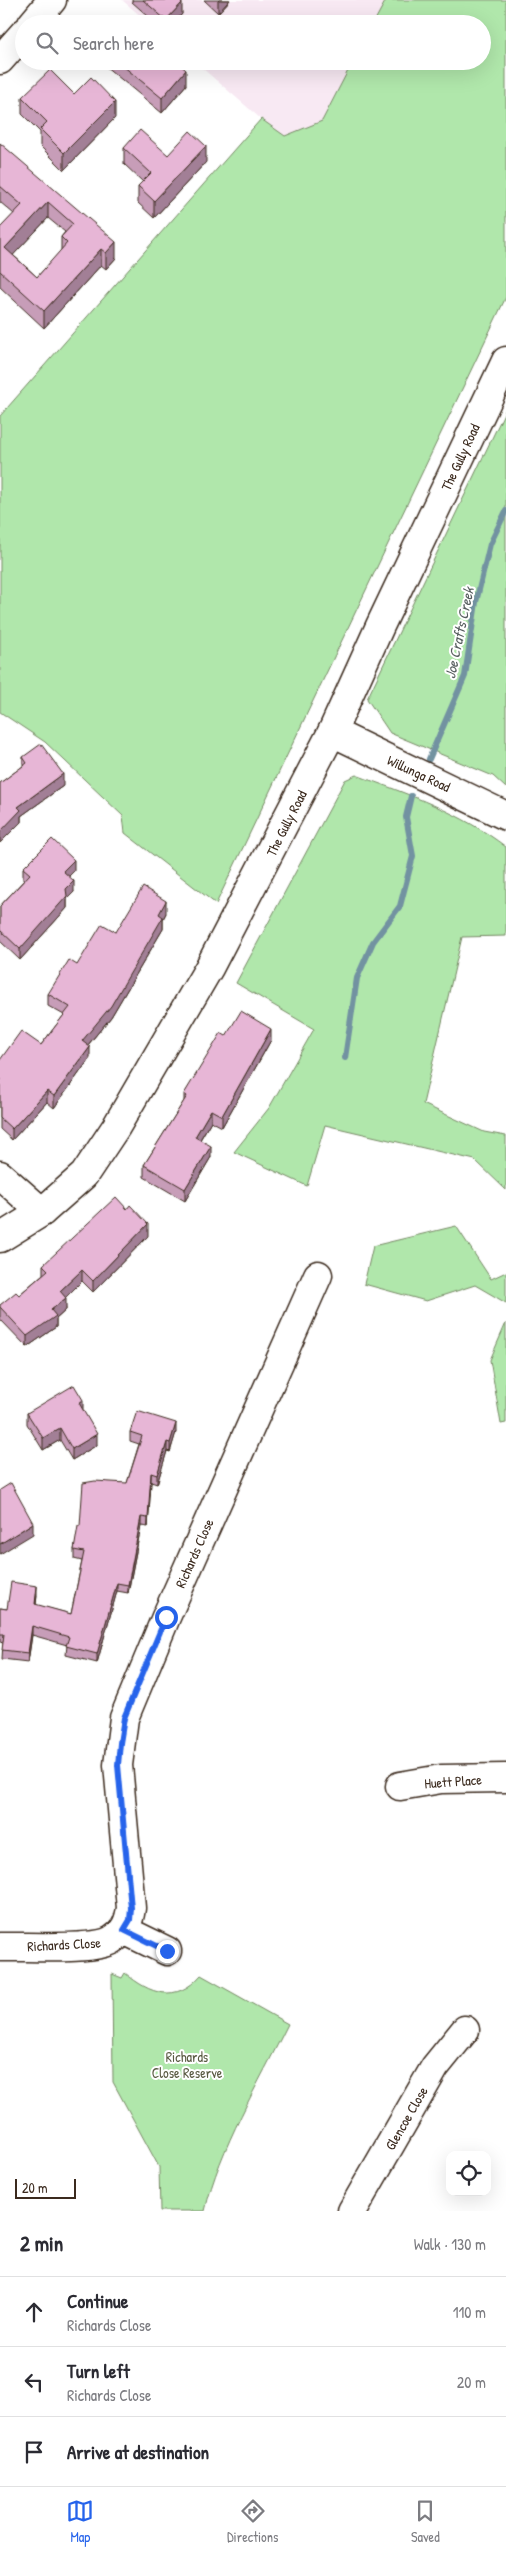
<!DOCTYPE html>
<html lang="en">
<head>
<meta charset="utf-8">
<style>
  body { margin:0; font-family:"Patrick Hand",sans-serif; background:#f7f7f7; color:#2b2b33 }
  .controls { position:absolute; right:15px; bottom:15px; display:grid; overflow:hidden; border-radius:10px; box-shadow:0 5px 20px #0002 }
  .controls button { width:45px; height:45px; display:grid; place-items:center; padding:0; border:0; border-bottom:1px solid #e1e1e2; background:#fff; color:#2b2b33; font:25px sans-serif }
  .scale { position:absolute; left:15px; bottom:12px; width:61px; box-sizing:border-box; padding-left:5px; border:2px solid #3b2a1e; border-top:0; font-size:14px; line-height:18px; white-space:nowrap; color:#3b2a1e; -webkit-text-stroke:4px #fff; paint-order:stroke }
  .stop { position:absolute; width:15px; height:15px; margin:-11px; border:4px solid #2563eb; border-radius:50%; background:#fff }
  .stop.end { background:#2563eb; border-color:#fff; box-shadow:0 1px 5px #0008 }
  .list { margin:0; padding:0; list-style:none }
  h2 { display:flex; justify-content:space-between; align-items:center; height:65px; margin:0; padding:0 20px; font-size:21px }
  h2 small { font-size:16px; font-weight:400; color:#7c7c81 }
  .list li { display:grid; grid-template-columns:32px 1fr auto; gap:15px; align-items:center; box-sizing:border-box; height:70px; padding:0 20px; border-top:1px solid #e1e1e2 }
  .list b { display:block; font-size:19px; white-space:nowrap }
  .list p { margin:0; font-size:16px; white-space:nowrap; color:#7c7c81 }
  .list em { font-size:16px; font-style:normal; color:#7c7c81 }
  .icon { flex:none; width:28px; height:28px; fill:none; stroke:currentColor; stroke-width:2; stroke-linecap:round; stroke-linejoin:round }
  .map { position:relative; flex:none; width:506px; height:2211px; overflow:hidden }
  .search { position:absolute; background:#fff; box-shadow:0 5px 20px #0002; left:15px; right:15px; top:15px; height:55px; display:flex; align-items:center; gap:12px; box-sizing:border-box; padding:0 18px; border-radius:28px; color:#7c7c81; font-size:19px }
  .sheet { height:275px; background:#fff }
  nav { display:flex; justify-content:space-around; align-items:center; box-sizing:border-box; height:70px; border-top:1px solid #e1e1e2; background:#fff; font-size:14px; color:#7c7c81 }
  nav a { display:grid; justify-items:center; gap:2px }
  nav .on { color:#2563eb }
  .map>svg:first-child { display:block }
  .built { fill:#f8e9f3 }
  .green { fill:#b0e7ab; stroke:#768864 }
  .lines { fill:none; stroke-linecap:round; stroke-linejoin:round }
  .stream { stroke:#7292a1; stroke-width:6 }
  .minor-casing { stroke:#3b2a1e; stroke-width:31 }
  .major-casing { stroke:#3b2a1e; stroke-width:31 }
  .minor { stroke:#fff; stroke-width:28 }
  .major { stroke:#fff; stroke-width:28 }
  .wall { fill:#c79db8; stroke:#3b2a1e; fill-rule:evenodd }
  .shaded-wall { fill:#a27f96; stroke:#3b2a1e }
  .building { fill:#e7b6d6; stroke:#3b2a1e; fill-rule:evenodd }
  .route { stroke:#2563eb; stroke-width:6 }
  .labels { text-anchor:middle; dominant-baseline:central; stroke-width:4; stroke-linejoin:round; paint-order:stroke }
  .street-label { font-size:14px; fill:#3b2a1e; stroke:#fff }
  .park-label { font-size:14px; fill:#585941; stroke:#fff }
  .water-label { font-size:15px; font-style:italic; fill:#575e5f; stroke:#fff }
</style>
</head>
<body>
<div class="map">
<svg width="506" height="2211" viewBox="0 0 506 2211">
  <rect width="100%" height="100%" fill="#fff"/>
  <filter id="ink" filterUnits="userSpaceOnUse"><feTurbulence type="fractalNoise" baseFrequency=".02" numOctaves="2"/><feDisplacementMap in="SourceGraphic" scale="10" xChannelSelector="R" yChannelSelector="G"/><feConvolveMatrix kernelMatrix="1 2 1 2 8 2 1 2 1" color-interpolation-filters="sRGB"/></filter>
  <g filter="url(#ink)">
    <!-- built -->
    <g class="built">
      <polygon points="122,0 386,0 373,24 150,24"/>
      <polygon points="194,61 353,61 322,121 285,136 261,119"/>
    </g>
    <!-- green -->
    <g class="green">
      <polygon points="386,0 506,0 506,297 216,904 125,833 123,816 45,742 0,712 0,416 261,119 285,136 322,121 353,61 482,61 482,24 373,24"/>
      <polygon points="506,409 506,788 493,776 390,733 367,699"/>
      <path d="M356,775c52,19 106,38 150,72v89l-44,1 -39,167 61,28 22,4v54l-31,-30 -150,-35 -18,61 -73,-34 35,-44 45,-79 -78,-46 109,-203z"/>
      <polygon points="456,1226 491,1279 506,1272 506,1303 475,1285 426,1301 364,1284 373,1246"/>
      <polygon points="506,1323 506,1423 501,1424 490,1360"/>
      <path d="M125,1973c25,21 51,31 76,2l87,49c-28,57 -69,125 -83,187h-45l-1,-44 -46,-85 -1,-108 10,4z"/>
    </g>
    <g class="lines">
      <!-- stream -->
      <g class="stream">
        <polyline points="429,759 465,676 476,602 490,544 506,511"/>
        <polyline points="345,1058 357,978 373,942 400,906 413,856 406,817 411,796"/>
      </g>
      <defs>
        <g id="minor">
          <polyline points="332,732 506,816"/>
          <polyline points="0,1175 42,1212"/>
          <polyline points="0,1238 42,1212 84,1175 116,1127 209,968 332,732 380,626 506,361"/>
          <polyline points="400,1786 441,1779 506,1778"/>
          <polyline points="124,1930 167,1951"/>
          <path d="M0,1947c24,-1 94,4 112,-7 13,-8 17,-18 19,-32l-13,-143 6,-47 42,-101 152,-342"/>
          <polyline points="352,2211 435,2067 465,2030"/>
        </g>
        <g id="major">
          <polyline points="32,24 52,0"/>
          <polyline points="0,60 24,33"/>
        </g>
      </defs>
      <!-- minor casing -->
      <use href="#minor" class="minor-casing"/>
      <!-- major casing -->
      <use href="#major" class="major-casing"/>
      <!-- minor -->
      <use href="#minor" class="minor"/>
      <!-- major -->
      <use href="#major" class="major"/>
    </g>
    <!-- wall -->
    <g class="wall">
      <polygon points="132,0 179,0 182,14 173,24 157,24 132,2"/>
      <polygon points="204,0 230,0 218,13"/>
      <polygon points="99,61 176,61 186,85 162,113"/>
      <polygon points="74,94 115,118 64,170 40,146 40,132 22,114 22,97"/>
      <path d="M0,143l116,115 -10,11 -5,-4 -57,63 -44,-41v-59l14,-14 -14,-12zM48,218l17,14 -4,5v14l-24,26 -24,-22z"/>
      <polygon points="124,148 168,155 206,162 154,218 138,203 138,186 143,182 124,164"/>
      <polygon points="23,757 63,786 21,816 21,822 0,843 0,783 23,766"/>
      <polygon points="23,868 74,871 69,876 74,892 67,899 67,908 20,960 0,941 0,906 24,880 23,880"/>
      <polygon points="166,913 163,919 163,929 111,1017 88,1045 90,1058 54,1108 47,1102 12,1140 0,1129 0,1060 41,1045 64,1015 48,1006 48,994 77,965 116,932"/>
      <polygon points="226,1036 271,1040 222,1127 211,1121 200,1140 211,1157 185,1201 144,1177 144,1165 184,1101 184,1094"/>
      <polygon points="148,1236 93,1292 82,1281 65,1298 66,1310 56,1319 56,1327 27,1347 0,1319 0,1305 19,1295 43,1274 43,1265"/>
      <polygon points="83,1410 97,1445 72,1460 60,1440 43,1450 27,1424 27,1413"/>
      <polygon points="130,1432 176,1432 170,1452 167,1451 157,1484 151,1482 148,1527 141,1526 128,1593 117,1591 97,1663 66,1655 67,1645 32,1635 28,1662 2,1659 3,1643 0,1642 0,1608 7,1609 37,1595 36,1605 71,1614 82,1561 74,1559 74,1550 80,1526 127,1483 139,1444 130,1441"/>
    </g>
    <!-- shaded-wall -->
    <g class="shaded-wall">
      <polygon points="219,0 230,0 218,13 218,1"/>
      <polygon points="182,3 182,14 173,24 166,24 166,20"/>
      <polygon points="186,70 186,85 162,113 162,98"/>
      <polygon points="115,102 115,118 64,170 64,153"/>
      <polygon points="206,146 206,162 154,218 154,201"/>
      <polygon points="48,202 48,218 5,264 5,248"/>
      <polygon points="116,242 116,258 106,269 106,253"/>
      <polygon points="101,249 101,265 44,328 44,311"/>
      <polygon points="63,774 63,786 21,816 21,822 0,843 0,832 18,807"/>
      <polygon points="74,860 74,871 63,882 63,871"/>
      <polygon points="74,881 74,892 67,899 67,908 20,960 20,949 66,889"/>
      <polygon points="166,901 166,913 163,919 163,929 111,1017 82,1052 82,1041"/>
      <polygon points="271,1029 271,1040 222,1127 222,1116"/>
      <polygon points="90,1047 90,1058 54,1108 54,1096"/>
      <polygon points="47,1091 47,1102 12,1140 12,1129"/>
      <polygon points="211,1110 211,1121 195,1148 195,1137"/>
      <polygon points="211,1146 211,1157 185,1201 185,1189"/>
      <polygon points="148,1224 148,1236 93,1292 93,1281"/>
      <polygon points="82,1270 82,1281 60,1303 60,1291"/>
      <polygon points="66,1298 66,1310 56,1319 56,1327 27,1347 27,1336 51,1310"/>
      <polygon points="83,1400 83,1412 79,1403"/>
      <polygon points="176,1423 176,1432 170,1452 170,1443"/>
      <polygon points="60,1428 60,1440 43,1450 43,1438"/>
      <polygon points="97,1434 97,1445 72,1460 72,1449"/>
      <polygon points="167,1442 167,1451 157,1484 157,1475"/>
      <polygon points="151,1473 151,1482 148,1527 148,1518"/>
      <polygon points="141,1517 141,1526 128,1593 128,1585"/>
      <polygon points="33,1523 33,1534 0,1554 0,1544"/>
      <polygon points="117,1583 117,1591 97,1663 97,1654"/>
      <polygon points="37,1586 37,1595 35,1613 35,1604"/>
      <polygon points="32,1626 32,1635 28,1662 28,1653"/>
    </g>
    <!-- building -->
    <g class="building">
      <polygon points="143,0 179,0 182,3 166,20"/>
      <polygon points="117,61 176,61 186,70 162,98"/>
      <polygon points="50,70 74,94 91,77 115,102 64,153 40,129 47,122 22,97"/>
      <polygon points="140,130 168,155 190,131 206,146 154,201 138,186 151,173 124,148"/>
      <path d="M0,143l116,99 -10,11 -5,-4 -57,62 -44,-40v-43l22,-23 -22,-19zM48,202l25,22 -12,13 6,6 -30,34 -32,-29z"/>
      <polygon points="41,744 63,774 18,807 21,810 0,832 0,783 27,763 23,757"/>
      <polygon points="52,839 74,860 63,871 74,881 66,889 67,896 20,949 0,930 0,906 30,874 23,868"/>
      <polygon points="143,887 166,901 159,914 163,917 111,1006 82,1041 90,1047 54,1096 47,1091 12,1129 0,1118 0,1060 21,1031 41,1045 70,1007 48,994 69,960 77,965 102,924 116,932"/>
      <polygon points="241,1011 271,1029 222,1116 211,1110 195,1137 211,1146 185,1189 144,1165 187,1096 184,1094 221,1033 226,1036"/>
      <polygon points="116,1197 127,1209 130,1205 148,1224 93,1281 82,1270 60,1291 66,1298 51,1310 56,1316 27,1336 0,1307 0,1305 16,1292 19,1295 48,1270 43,1265"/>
      <polygon points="74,1385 83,1400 79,1403 97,1434 72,1449 60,1428 43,1438 27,1413"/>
      <polygon points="137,1411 176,1423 170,1443 167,1442 157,1475 151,1473 148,1518 141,1517 128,1585 117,1583 97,1654 66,1646 69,1637 32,1626 28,1653 2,1650 4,1634 0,1634 0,1608 7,1609 11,1582 37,1586 35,1604 71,1614 84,1552 74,1550 78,1526 80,1526 83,1483 95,1481 127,1483 142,1436 130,1432"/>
      <polygon points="11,1483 33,1523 0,1544 0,1490"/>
    </g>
  </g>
  <g class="lines" filter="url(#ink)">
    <!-- route -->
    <polyline class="route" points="166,1617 124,1718 120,1743 118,1765 131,1908 130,1920 124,1930 167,1951"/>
  </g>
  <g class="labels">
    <!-- street labels -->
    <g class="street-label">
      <text transform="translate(460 457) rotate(-65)">The Gully Road</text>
      <text transform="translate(419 773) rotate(25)">Willunga Road</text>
      <text transform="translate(286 823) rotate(-63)">The Gully Road</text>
      <text transform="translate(194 1553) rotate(-66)">Richards Close</text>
      <text transform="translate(453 1781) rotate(-4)">Huett Place</text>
      <text transform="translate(64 1944) rotate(-3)">Richards Close</text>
      <text transform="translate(406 2118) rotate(-60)">Glencoe Close</text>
    </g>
    <!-- park labels -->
    <g class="park-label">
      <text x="187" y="2056">Richards<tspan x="187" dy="16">Close Reserve</tspan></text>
    </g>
    <!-- water labels -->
    <g class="water-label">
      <text transform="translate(459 633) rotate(-78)">Joe Crafts Creek</text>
    </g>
  </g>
</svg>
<div class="controls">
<button><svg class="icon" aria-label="locate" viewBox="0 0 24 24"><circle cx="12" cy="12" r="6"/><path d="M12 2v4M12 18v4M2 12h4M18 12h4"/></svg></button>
</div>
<div class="scale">20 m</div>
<div class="stop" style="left:166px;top:1617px"></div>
<div class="stop end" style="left:167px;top:1951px"></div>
<div class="search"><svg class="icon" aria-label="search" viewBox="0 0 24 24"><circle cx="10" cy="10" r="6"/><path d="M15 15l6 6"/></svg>Search here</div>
</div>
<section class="sheet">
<h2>2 min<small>Walk · 130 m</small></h2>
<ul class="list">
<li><svg class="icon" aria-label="ahead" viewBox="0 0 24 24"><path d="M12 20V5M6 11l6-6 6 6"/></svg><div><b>Continue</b><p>Richards Close</p></div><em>110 m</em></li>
<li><svg class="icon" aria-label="left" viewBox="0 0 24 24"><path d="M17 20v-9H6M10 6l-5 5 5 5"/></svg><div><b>Turn left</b><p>Richards Close</p></div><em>20 m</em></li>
<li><svg class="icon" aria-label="arrive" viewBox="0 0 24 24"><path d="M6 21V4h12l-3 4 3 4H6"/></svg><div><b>Arrive at destination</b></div></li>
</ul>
</section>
<nav>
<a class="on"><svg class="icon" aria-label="map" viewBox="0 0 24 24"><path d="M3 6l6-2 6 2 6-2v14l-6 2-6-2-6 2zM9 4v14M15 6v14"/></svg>Map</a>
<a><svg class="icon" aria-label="directions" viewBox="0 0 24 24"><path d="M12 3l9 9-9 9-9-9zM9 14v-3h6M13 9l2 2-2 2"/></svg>Directions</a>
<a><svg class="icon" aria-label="saved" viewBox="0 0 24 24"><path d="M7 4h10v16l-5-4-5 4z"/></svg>Saved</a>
</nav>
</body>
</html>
